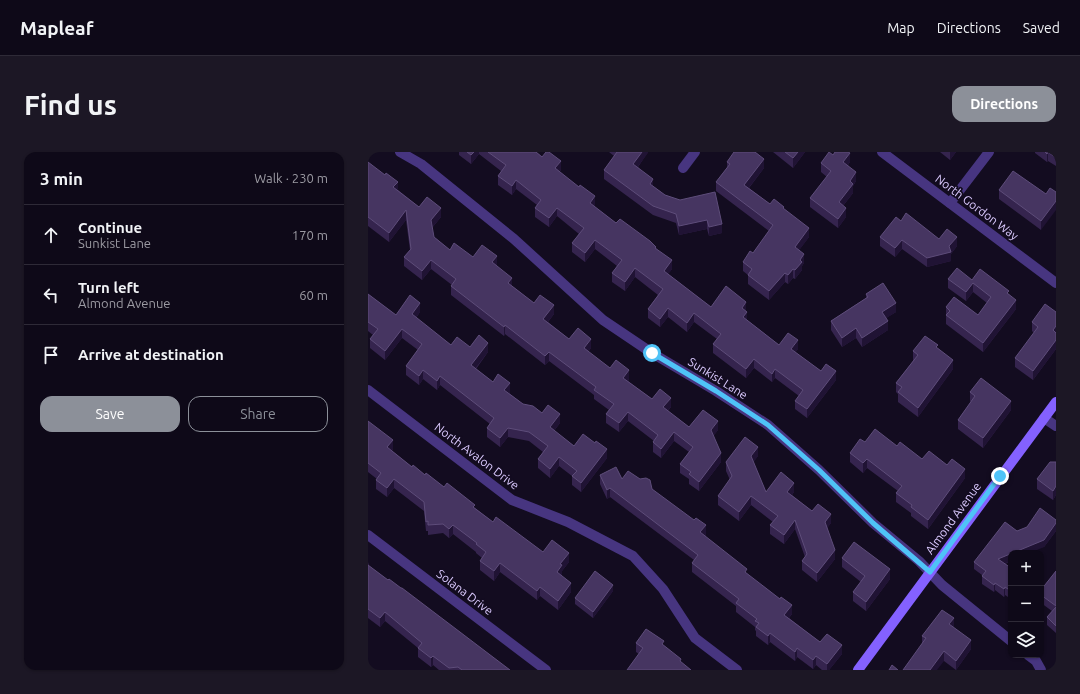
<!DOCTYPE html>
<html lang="en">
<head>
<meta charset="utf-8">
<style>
  body { margin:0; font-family:Ubuntu,sans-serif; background:#1c1725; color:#f1f3f6 }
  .controls { position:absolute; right:12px; bottom:12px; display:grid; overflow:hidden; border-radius:8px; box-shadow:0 1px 3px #0004 }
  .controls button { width:36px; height:36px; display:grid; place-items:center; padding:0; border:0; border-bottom:1px solid #2e2a37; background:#0e0918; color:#f1f3f6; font:20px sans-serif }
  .stop { position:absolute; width:12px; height:12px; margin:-9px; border:3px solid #4fc3f7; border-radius:50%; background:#fff }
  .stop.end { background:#4fc3f7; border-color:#fff; box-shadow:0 1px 4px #0008 }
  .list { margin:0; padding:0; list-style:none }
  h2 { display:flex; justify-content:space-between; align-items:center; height:52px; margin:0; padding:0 16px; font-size:17px }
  h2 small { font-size:13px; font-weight:400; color:#9b9aa2 }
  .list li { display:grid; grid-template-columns:26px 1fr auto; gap:12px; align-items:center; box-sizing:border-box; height:60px; padding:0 16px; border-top:1px solid #2e2a37 }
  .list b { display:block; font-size:15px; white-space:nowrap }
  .list p { margin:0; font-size:13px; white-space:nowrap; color:#9b9aa2 }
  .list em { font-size:13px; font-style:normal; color:#9b9aa2 }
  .actions { display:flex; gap:8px; padding:12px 16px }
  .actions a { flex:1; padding:9px 0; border:1px solid #8c9099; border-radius:12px; text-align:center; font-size:14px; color:#8c9099 }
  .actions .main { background:#8c9099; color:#fff }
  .icon { flex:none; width:22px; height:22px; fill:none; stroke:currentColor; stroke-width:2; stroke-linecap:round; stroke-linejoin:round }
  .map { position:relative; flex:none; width:688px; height:518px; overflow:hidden; border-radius:12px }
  header { display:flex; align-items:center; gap:24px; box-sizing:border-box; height:56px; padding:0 20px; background:#0e0918; border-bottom:1px solid #2e2a37 }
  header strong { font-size:19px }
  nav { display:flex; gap:22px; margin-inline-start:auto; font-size:14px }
  .intro { display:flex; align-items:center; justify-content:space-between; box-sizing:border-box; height:96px; padding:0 24px }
  h1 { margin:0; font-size:28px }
  .button { padding:10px 18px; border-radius:12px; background:#8c9099; color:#fff; font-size:14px; font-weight:700 }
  main { display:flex; gap:24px; padding:0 24px }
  aside { flex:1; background:#0e0918; border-radius:12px; box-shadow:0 1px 3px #0004 }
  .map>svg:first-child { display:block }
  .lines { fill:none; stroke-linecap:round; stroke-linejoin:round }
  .street { stroke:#473580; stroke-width:10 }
  .secondary { stroke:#8461ff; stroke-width:10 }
  .wall { fill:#35244e }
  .shaded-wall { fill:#201334 }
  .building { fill:#463561; stroke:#5e4d7a }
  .route { stroke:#4fc3f7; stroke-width:5 }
  .labels { text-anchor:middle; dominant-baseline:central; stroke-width:3.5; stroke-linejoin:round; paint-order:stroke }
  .street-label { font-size:12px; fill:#dbcaff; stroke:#130c20 }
</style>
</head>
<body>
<header>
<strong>Mapleaf</strong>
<nav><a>Map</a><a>Directions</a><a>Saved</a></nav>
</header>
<div class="intro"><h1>Find us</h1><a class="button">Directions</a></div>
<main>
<aside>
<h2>3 min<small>Walk · 230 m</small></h2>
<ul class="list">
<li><svg class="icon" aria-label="ahead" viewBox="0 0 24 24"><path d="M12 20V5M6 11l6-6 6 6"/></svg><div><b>Continue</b><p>Sunkist Lane</p></div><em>170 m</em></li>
<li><svg class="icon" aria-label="left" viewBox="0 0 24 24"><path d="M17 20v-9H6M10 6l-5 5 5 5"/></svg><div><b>Turn left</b><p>Almond Avenue</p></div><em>60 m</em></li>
<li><svg class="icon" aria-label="arrive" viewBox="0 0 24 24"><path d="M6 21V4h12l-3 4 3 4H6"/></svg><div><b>Arrive at destination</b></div></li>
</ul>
<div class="actions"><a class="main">Save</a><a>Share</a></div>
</aside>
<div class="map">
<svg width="688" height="518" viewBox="0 0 688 518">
  <rect width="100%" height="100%" fill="#130c20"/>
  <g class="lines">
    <!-- street -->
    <g class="street">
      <polyline points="32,0 53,12 146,87 235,168 284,201 348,239 400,273 451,318 505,371 551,409 574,433 643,489"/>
      <polyline points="514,0 688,131"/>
      <polyline points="315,16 327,0"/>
      <polyline points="582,51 621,0"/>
      <polyline points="0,238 144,348 200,370 265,404 295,437 327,486 369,518"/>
      <polyline points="676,266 688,274"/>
      <polyline points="0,383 178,518"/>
      <polyline points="660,503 668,509 673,518"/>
    </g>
    <!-- secondary -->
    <polyline class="secondary" points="490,518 688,250"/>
  </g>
  <!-- wall -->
  <g class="wall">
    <polygon points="91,0 168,0 193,18 191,20 227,53 226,54 248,71 288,96 304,117 300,122 343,155 378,159 379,168 411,193 430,197 427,200 453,219 468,228 439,266 427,257 427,249 431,244 407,226 404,230 386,216 378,226 345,201 345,192 349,187 326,170 319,180 300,165 292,175 280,166 280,157 290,143 267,125 257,139 244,130 244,121 249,114 227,97 217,110 204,100 204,91 211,82 189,64 181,75 167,65 167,56 169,53 148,37 144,43 130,33 130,24 133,19 111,2 103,12 91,3"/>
    <polygon points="241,0 280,0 270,15 285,34 297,43 312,48 354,81 341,84 339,77 311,83 308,71 285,63 236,27 236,18 246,4"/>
    <polygon points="405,0 437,0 425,16"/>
    <polygon points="572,0 588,0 582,8"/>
    <polygon points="667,0 688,0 688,14 680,9 679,10 667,1"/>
    <polygon points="465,3 482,10 480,13 488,29 485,34 485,41 475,54 478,65 470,76 442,55 442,46 459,25 453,20 453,11"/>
    <polygon points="0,10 30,38 51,55 73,65 64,76 66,85 82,98 129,113 128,114 144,134 166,151 186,162 180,170 201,187 223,196 220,200 242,216 261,227 260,229 284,247 303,255 300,259 321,275 350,278 345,284 353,310 331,339 321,332 321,327 312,321 312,312 321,300 306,289 293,306 285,300 285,290 286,289 260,269 251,280 238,271 238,262 241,258 226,247 226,243 181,209 177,213 137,182 136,184 83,143 83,134 84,133 63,117 54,128 36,114 36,105 42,98 38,68 21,90 0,74"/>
    <polygon points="359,10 396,16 381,36 402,52 416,57 441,85 431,98 436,111 434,114 434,118 427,127 425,126 420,132 417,130 401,148 380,132 380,123 375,119 375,110 385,101 401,79 348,39 348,30 359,16"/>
    <polygon points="631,38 678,42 673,78 631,47"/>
    <polygon points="533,69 571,87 589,94 583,102 583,109 559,115 534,97 527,105 512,94 512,85"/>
    <polygon points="580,127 604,128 641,142 648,157 615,200 578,172 578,155 610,163 619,151 605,140 598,149 580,136"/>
    <polygon points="0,142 28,163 52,160 48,166 83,193 102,195 120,200 108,217 125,230 142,240 141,241 155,252 192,271 186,279 206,294 239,306 213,340 204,333 204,324 191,314 182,326 170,316 170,307 175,300 161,289 140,285 132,295 119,285 119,276 122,272 72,233 69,238 55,227 51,233 38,223 38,214 50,198 34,186 17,208 2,196 2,187 5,183 0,179"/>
    <polygon points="498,142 528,160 518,166 520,178 494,195 488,186 474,195 463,178 463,169 498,146"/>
    <polygon points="688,160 688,197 665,228 647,215 647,206 666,181 664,179 664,170"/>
    <polygon points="570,196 585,217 550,265 530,250 530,242 528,240 528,231 545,209 545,199"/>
    <polygon points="602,240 643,258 615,296 590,277 590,268 603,250 602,249"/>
    <polygon points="0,269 25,297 24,299 44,315 76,335 107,356 125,370 175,400 201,410 194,419 194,423 193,423 203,440 190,458 172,444 169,448 132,420 126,429 112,418 112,409 114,406 108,401 108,400 85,382 81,386 75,381 60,383 60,379 58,379 56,359 26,336 19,345 8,337 8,328 9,327 0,320"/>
    <polygon points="497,290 529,294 554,307 597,326 560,377 543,364 543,361 528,350 528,341 530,339 499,316 495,321 482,310 482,301"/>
    <polygon points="390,304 385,310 398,340 426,340 424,343 444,359 463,371 459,376 467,407 449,430 434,418 434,409 437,405 427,377 416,392 402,382 402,373 405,370 383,353 371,369 350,353 350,344 362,328 358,319 358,310"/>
    <polygon points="688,310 688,343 685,348 669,337 669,327"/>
    <polygon points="232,323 254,327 284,337 338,383 337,384 424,462 421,466 452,490 474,502 461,518 454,518 448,513 445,517 429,505 427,509 402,490 400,493 388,484 388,479 387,478 387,475 368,460 368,454 324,420 324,411 326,408 242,345 239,347 232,332"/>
    <polygon points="688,368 688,379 676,395 643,401 643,409 637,412 643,416 643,447 637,443 636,445 627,438 626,440 614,432 614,423 606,417 606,410 649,379"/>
    <polygon points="474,406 522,427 498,459 485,449 485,440 493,430 474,415"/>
    <polygon points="0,410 1,414 142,518 71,518 65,513 63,515 50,505 50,496 17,469 12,475 0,466"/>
    <polygon points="688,419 688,481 679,473 679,465 684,459 673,451 673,438"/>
    <polygon points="245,439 225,466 207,452 207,446"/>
    <polygon points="586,476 603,497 588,518 576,509 554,491 554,484"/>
    <polygon points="296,489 271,502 268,500 268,491"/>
  </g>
  <!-- shaded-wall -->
  <g class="shaded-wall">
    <polygon points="106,0 111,0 111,2 103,12 103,3"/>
    <polygon points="274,0 280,0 280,1 265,21 265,12"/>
    <polygon points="430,0 437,0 425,16 425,6"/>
    <polygon points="582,0 588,0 582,8"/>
    <polygon points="680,0 680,9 679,10 679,2"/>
    <polygon points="482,1 482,10 475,19 475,10"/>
    <polygon points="396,7 396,16 376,42 376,33"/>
    <polygon points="193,9 193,18 187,25 187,16"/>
    <polygon points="488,20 488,29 485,34 485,41 471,59 471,50 482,29"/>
    <polygon points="285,27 285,36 282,32"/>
    <polygon points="148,28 148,37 144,43 144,34"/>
    <polygon points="30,30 30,39 25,35"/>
    <polygon points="227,44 227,53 222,60 222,51"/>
    <polygon points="688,49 688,58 673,78 673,69"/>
    <polygon points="73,56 73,65 63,77 63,68"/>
    <polygon points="189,56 189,64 181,75 181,66"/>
    <polygon points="478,56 478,65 470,76 470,67"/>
    <polygon points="38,58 38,68 21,90 21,81"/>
    <polygon points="339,68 339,77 311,83 311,74"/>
    <polygon points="354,72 354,81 341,84 341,75"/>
    <polygon points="441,76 441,85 427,104 427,95"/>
    <polygon points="589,85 589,94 583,102 583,109 559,115 559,106 581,94"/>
    <polygon points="227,88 227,97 217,110 217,101"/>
    <polygon points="534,88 534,97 527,105 527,96"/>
    <polygon points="436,102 436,111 434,114 434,118 427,127 427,118 432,108"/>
    <polygon points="129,104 129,113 124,120 124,110"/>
    <polygon points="63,108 63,117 54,128 54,119"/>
    <polygon points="304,108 304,117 296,128 296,119"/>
    <polygon points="267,116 267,125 257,139 257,130"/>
    <polygon points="425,117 425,126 420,132 420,123"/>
    <polygon points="417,121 417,130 401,148 401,139"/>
    <polygon points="144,126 144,135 140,131"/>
    <polygon points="605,131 605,140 598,149 598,140"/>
    <polygon points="648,148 648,157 615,200 615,191"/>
    <polygon points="378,150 378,159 374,165 374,156"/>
    <polygon points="52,151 52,160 44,171 44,162"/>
    <polygon points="528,151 528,160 514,169 514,160"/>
    <polygon points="186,153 186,162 175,176 175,167"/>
    <polygon points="300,156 300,165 292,175 292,167"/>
    <polygon points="379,160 379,169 375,165"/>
    <polygon points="326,161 326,170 319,180 319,171"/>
    <polygon points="520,169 520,178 494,195 494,186"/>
    <polygon points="137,173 137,182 136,184 136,175"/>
    <polygon points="688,174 688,183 685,178"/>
    <polygon points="488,176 488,186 474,195 474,186"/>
    <polygon points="34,177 34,186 17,208 17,199"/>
    <polygon points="223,187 223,196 216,205 216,196"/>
    <polygon points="430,188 430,197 423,206 423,197"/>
    <polygon points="688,188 688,197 665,228 665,219"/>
    <polygon points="120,191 120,200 103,222 103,213"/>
    <polygon points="181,200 181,209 177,213 177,204"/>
    <polygon points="386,207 386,216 378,226 378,217"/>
    <polygon points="585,208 585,217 550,265 550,256"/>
    <polygon points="407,217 407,226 404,230 404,222"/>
    <polygon points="55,218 55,227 51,233 51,224"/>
    <polygon points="261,218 261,227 255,235 255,226"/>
    <polygon points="468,219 468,228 439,266 439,257"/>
    <polygon points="72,224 72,233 69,238 69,229"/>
    <polygon points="142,231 142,240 136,247 136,238"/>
    <polygon points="303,246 303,255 295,264 295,255"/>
    <polygon points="643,249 643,258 615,296 615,286"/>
    <polygon points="260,260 260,269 251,280 251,271"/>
    <polygon points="192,262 192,271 182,284 182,275"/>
    <polygon points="350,269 350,278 343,288 343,278"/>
    <polygon points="140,276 140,285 132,295 132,286"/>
    <polygon points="306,280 306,289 293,306 293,297"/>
    <polygon points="25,288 25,297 19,305 19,295"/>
    <polygon points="390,295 390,304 383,314 383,304"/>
    <polygon points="239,297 239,306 213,340 213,331"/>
    <polygon points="353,301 353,310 331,339 331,330"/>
    <polygon points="191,305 191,314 182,326 182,317"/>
    <polygon points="499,307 499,316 495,321 495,311"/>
    <polygon points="597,317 597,326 560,377 560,368"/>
    <polygon points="26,327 26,336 19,345 19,336"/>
    <polygon points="426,331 426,340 419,349 419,340"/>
    <polygon points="688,334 688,343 685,348 685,339"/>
    <polygon points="242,336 242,345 239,347 239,338"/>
    <polygon points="383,344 383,353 371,369 371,360"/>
    <polygon points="463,362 463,371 457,379 457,370"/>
    <polygon points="427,368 427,377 416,392 416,383"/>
    <polygon points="688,371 688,379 676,395 662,401 643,401"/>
    <polygon points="85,373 85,382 81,386 81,377"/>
    <polygon points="338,373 338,383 332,389 332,380"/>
    <polygon points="467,398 467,407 449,430 449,421"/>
    <polygon points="201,401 201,410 194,419 194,423 189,429 189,420 192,412"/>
    <polygon points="643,401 643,409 630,414 630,407"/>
    <polygon points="132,411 132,420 126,429 126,419"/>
    <polygon points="522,417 522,427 498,459 498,450"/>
    <polygon points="203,431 203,440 190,458 190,449"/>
    <polygon points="627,431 627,438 626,440 626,433"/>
    <polygon points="245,433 245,439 225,466 225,460"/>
    <polygon points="172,435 172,444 169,448 169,439"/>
    <polygon points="637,435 637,443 636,445 636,437"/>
    <polygon points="424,453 424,462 416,472 416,463"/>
    <polygon points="17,460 17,469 12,475 12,466"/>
    <polygon points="586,466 586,476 581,472"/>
    <polygon points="402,481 402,490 400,493 400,484"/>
    <polygon points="603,488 603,497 588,518 588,509"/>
    <polygon points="474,493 474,502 461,518 459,518 459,512"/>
    <polygon points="429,496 429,505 427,509 427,500"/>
    <polygon points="576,499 576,509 569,518 562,518"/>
    <polygon points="65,504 65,513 63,515 63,506"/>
    <polygon points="448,504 448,513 445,517 445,508"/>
  </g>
  <!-- building -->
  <g class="building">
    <polygon points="99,0 106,0 103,3"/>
    <polygon points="120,0 168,0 174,5 178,0 181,0 193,9 187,16 211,35 212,33 227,44 222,51 248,71 252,67 282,89 288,95 287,96 304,108 296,119 343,155 358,134 378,150 374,156 379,160 375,165 411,193 420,181 430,188 423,197 453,219 458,212 468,219 439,257 427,249 435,238 407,217 404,222 386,207 378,217 345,192 353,182 326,161 319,171 300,156 292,167 280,157 295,137 267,116 257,130 244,121 254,108 227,88 217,101 204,91 216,76 189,56 181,66 167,56 173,48 148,28 144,34 130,24 138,13"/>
    <polygon points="249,0 274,0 265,12 285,27 282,32 297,43 312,48 347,40 354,72 341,75 339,68 311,74 308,62 285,54 236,18"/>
    <polygon points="366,0 387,0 396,7 376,33 402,52 406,47 416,55 415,56 441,76 427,95 436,102 432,108 434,110 427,118 425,117 420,123 417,121 401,139 380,123 384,117 375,110 382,99 385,101 405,73 348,30 362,12 359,10"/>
    <polygon points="417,0 430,0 425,6"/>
    <polygon points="461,0 465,3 467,0 480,0 482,1 475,10 488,20 482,29 485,32 471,50 478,56 470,67 442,46 463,19 453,11"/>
    <polygon points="677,0 688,0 688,6 680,0 679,2"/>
    <polygon points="0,10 17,23 18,21 30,30 25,35 51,55 59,45 73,56 63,68 66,85 82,98 86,91 105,105 114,93 129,104 124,110 144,126 140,131 166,151 172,143 186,153 175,167 201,187 210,176 223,187 216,196 242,216 248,208 261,218 255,226 284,247 292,237 303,246 295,255 321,275 335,258 350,269 343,278 353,301 331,330 321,322 323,320 312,312 325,295 306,280 293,297 285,290 290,283 260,260 251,271 238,262 246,252 226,238 228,235 181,200 177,204 137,173 136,175 83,134 88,127 63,108 54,119 36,105 43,97 38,58 21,81 0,65"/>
    <polygon points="645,19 678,42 682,36 688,40 688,49 673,69 631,38"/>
    <polygon points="538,61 571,87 579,77 589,85 581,94 583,100 559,106 534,88 527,96 512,85 528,65 533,69"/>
    <polygon points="589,116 604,128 612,117 641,139 639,141 648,148 615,191 578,163 582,159 578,155 586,145 610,163 623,145 605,131 598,140 580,127"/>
    <polygon points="515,131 528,151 514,160 520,169 494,186 488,176 474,186 463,169 500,145 498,142"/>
    <polygon points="0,142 28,163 42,143 52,151 44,162 83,193 89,185 102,195 111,183 120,191 103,213 125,230 130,222 142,231 136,238 155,252 165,254 174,261 180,253 192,262 182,275 206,294 215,282 227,291 228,289 239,297 213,331 204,324 209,319 191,305 182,317 170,307 180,294 161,280 140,276 132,286 119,276 126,266 72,224 69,229 55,218 51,224 38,214 54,192 34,177 17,199 2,187 10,177 0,170"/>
    <polygon points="677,152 688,160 688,174 685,178 688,181 688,188 665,219 647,206 670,175 664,170"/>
    <polygon points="557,184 570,193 568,195 585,208 550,256 530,240 534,235 528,231 550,203 545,199"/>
    <polygon points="613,226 643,249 615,286 590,268 607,244 602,240"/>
    <polygon points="0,269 25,288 19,295 44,315 45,313 57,323 58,321 76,335 79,331 107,353 105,355 125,370 128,365 175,400 184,388 201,401 192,412 194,413 189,420 203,431 190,449 172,435 169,439 132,411 126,419 112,409 118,400 108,392 109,391 85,373 81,377 75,372 60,373 60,369 58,370 56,350 26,327 19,336 8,328 13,321 0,311"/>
    <polygon points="507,277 529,294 532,290 554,307 561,299 579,313 584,307 597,317 560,368 543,355 544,353 528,341 534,334 499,307 495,311 482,301 492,287 497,290"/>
    <polygon points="377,285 390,295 383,304 398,340 413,320 426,331 419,340 444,359 450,352 463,362 457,370 467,398 449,421 434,409 439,402 427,368 416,383 402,373 410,364 383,344 371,360 350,344 364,324 358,310"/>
    <polygon points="682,310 688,310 688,334 685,339 669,327"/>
    <polygon points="248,315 254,327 260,319 272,327 278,326 282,328 284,337 326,368 328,366 338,373 332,380 379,417 377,420 412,447 413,445 424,453 416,463 452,490 459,482 474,493 459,512 448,504 445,508 429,496 427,500 402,481 400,484 388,475 391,471 387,469 389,467 368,451 371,447 324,411 330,403 242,336 239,338 232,323"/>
    <polygon points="672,356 688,368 688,371 676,388 630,407 643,416 643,439 637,435 636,437 627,431 626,433 614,424 618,419 606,410 637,370 649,379 659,375"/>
    <polygon points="486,390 522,417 498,450 485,440 497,424 474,406"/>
    <polygon points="0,413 20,428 21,427 33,436 34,436 142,518 94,518 90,515 81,516 65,504 63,506 50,496 54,491 17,460 12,466 0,457"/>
    <polygon points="227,419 245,433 225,460 207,446"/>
    <polygon points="688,419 688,454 673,443 673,438"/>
    <polygon points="688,455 688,474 679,465"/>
    <polygon points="574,458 586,466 581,472 603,488 588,509 576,499 562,518 535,518 558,486 554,484"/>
    <polygon points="278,477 296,489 294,492 313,507 312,509 323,518 259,518 275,496 268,491"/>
    <polygon points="524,513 530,518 521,518"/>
  </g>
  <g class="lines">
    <!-- route -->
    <polyline class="route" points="284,201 348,239 400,273 451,318 505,371 562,420 632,324"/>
  </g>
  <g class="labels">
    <!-- street labels -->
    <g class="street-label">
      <text transform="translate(609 55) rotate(37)">North Gordon Way</text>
      <text transform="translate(350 226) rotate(32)">Sunkist Lane</text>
      <text transform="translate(109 304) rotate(37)">North Avalon Drive</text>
      <text transform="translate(585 366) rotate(-54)">Almond Avenue</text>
      <text transform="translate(97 440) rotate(37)">Solana Drive</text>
    </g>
  </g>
</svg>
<div class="controls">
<button>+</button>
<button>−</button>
<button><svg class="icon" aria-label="layers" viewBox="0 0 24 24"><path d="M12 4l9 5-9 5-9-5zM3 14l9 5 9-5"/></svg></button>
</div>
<div class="stop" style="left:284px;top:201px"></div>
<div class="stop end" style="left:632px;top:324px"></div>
</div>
</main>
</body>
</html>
